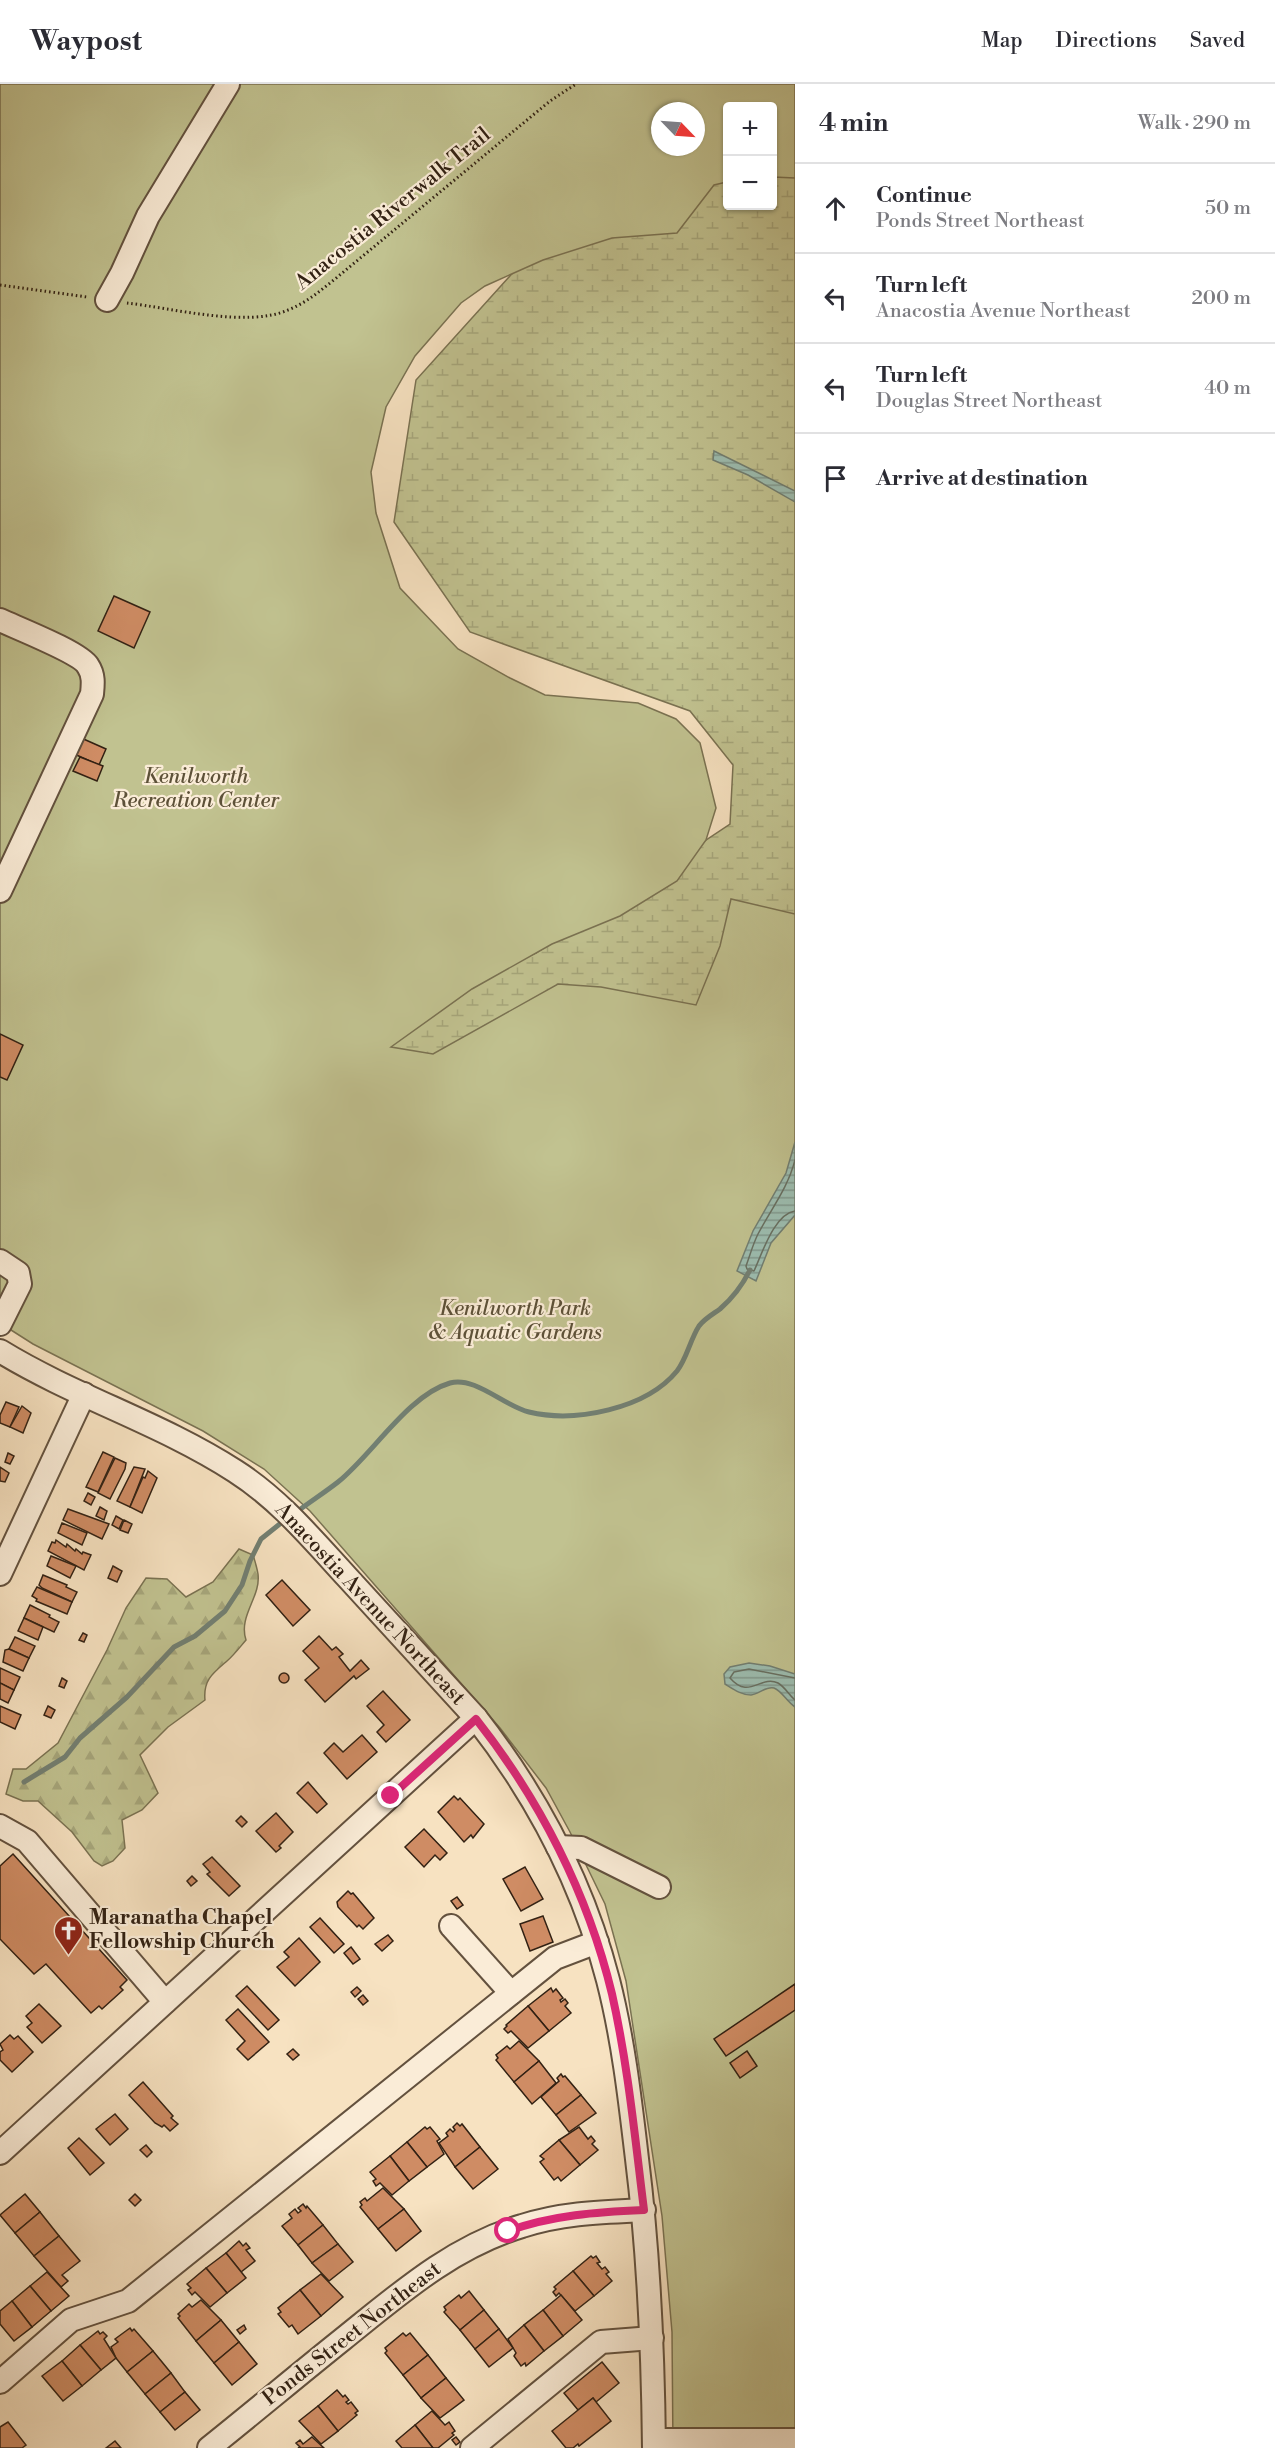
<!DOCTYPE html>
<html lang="en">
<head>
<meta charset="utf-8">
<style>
  body { margin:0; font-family:"Libre Bodoni",serif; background:#f2f2f3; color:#2b2b33 }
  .controls { position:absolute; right:18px; top:18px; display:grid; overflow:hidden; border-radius:6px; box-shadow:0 2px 4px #0004 }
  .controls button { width:54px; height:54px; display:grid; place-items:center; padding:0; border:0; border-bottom:2px solid #e1e1e2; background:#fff; color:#2b2b33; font:30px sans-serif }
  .compass { position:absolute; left:651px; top:18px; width:54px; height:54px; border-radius:50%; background:#fff; box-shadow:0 2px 4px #0004; rotate:115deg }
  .stop { position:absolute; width:18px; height:18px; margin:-14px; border:4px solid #db2777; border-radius:50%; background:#fff }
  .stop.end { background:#db2777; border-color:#fff; box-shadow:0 2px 6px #0008 }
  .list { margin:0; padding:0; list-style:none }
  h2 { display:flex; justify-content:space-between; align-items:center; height:78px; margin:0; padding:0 24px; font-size:26px }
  h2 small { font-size:20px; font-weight:400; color:#7c7c81 }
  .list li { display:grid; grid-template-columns:39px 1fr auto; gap:18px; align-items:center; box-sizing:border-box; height:90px; padding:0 24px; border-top:2px solid #e1e1e2 }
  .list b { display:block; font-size:22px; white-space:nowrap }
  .list p { margin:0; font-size:20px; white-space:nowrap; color:#7c7c81 }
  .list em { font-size:20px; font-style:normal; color:#7c7c81 }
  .icon { flex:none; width:33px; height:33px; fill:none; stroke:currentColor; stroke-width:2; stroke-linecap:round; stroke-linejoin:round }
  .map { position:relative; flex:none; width:795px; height:2364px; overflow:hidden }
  header { display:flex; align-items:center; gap:36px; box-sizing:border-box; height:84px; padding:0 30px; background:#fff; border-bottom:2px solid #e1e1e2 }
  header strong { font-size:28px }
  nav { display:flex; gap:33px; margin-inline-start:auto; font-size:21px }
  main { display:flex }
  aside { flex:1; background:#fff }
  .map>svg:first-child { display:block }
  .forest { fill:url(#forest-firs); stroke:#7a7252; stroke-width:1.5 }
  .wetland { fill:url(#wetland-marsh); stroke:#7a7252; stroke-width:1.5 }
  .park { fill:#c1c290; stroke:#7a7252; stroke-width:1.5; fill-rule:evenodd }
  .water { fill:url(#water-rules); stroke:#727f72; stroke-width:1.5 }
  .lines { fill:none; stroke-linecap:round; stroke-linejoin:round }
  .shore { stroke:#687062; stroke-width:1.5 }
  .stream { stroke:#727f72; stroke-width:5 }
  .building { fill:#cf8c64; stroke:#322113; stroke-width:1.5 }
  .minor-casing { stroke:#63513e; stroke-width:26 }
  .path { stroke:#322113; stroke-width:3; stroke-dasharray:1.5 3; stroke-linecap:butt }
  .minor { stroke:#faecd7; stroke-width:22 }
  .route { stroke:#db2777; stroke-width:8 }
  .labels { text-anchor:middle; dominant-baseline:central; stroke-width:4.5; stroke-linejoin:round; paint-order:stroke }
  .street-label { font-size:21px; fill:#322113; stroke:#faecd7 }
  .park-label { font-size:21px; font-style:italic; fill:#5d5138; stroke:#faecd7 }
  .poi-label { font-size:21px; font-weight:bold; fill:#322113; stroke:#faecd7; text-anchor:start }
</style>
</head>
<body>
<header>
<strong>Waypost</strong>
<nav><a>Map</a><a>Directions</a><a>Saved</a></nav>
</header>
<main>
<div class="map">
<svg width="795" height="2364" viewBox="0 0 795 2364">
  <defs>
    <pattern id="forest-firs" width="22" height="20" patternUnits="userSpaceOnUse" patternTransform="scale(1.5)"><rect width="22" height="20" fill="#c1c290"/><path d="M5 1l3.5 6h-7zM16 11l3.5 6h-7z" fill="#a6a67b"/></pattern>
    <pattern id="wetland-marsh" width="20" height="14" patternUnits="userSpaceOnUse" patternTransform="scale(1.5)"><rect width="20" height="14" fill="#c1c290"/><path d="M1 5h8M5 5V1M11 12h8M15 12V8" fill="none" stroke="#a6a67b"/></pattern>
    <pattern id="water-rules" width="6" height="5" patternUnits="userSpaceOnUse" patternTransform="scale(1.5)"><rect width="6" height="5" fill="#9dbeb1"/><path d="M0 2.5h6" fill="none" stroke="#819a8f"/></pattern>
  </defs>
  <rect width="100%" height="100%" fill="#f7e2c1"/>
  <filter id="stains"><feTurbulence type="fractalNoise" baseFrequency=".00333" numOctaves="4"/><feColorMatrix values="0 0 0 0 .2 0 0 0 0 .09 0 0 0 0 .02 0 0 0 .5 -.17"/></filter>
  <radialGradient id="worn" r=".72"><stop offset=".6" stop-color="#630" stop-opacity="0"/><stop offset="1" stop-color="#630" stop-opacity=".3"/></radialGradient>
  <!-- forest -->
  <path class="forest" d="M239,1465l14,6c2,6 4,13 5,19 3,23 -20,42 -12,66 -6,7 -12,15 -19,21 -14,12 -24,19 -22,39l-37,27 -28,28 18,38 -16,17 -20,10 3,28 -12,13 -11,5 -8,-5 -22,-29 -34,-31h-15l-17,-7 7,-25h13l32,-26 49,-93 19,-42 20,-30 21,1 19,18 27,-15z"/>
  <!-- wetland -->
  <polygon class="wetland" points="795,70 795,1066 333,1001 433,911 536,869 730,740 733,681 690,627 470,548 394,438 416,296 555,142 727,77 728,122 772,122 773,72"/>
  <!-- park -->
  <path class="park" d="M0,0h795v94l-22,-1 -1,-71h-44l-1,76 -13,3 -37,48 -65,5 -69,22 -58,26 -24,17 -46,53 -29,51 -15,65 5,41 24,75 58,61 52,29 35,17 93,8 38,16 24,24 16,65 -10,32 -29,41 -57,35 -68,28 -80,45 -81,58 42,7 125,-70 43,3 95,18 24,-59 11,-47 64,15v1534h-122l-1,-116 -10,-116 -36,-235 -21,-77 -35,-72 -24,-44 -46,-60 -190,-217 -46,-42 -61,-38 -170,-87 -33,-21zM660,27h36v36h-36z"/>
  <!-- water -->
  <g class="water">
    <polygon points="714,367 795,407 795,418 748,391 713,376"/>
    <polygon points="795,1058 795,1131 771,1159 756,1197 737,1187 753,1147 786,1089"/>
    <path d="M749,1579l21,3 25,8v33c-8,-5 -13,-16 -21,-19 -8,-2 -15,6 -23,7 -10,0 -18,-6 -26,-11l-1,-10 6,-7z"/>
  </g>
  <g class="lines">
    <!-- shore -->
    <g class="shore">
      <path d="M795,1076c-7,28 -24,49 -37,74 -5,10 -8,21 -12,32l1,3 7,2c8,-17 20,-57 41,-60"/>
      <path d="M795,1594l-46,-9 -15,3 -4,6c19,22 30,-3 48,5 7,4 11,12 17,17"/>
    </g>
    <!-- stream -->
    <g class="stream">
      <path d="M294,1430c14,-11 30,-21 44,-32 34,-27 70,-87 112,-99 25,-7 54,23 79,29 46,11 117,-3 148,-41 10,-13 13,-31 22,-45 5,-7 14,-12 21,-17 14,-12 22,-23 30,-39"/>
      <polyline points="24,1698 65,1673 80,1654 127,1613 174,1563 195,1552 225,1527 242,1501 250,1477 261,1455 286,1435"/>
    </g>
  </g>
  <!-- building -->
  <g class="building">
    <polygon points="114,512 150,528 134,564 98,547"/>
    <polygon points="79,653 106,665 99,681 72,669"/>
    <polygon points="80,673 103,682 97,697 73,687"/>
    <polygon points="0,950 23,961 7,996 0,993"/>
    <polygon points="6,1318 19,1323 10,1343 0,1339 0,1331"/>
    <polygon points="22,1322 31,1329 23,1349 10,1343"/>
    <polygon points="103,1368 114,1373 98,1408 86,1403"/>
    <polygon points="8,1369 14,1372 10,1380 5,1378"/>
    <polygon points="115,1374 126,1379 125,1385 110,1415 98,1409"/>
    <polygon points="0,1383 9,1389 5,1398 0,1397"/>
    <polygon points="134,1383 145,1385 130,1423 117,1417"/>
    <polygon points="148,1387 157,1394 142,1429 130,1423 143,1393 145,1394"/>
    <polygon points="88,1409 95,1413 91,1421 84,1417"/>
    <polygon points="100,1423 107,1427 104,1436 96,1432"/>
    <polygon points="68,1425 109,1440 102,1455 63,1436"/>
    <polygon points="116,1432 123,1436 119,1445 112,1441"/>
    <polygon points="124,1436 132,1440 128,1449 120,1446"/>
    <polygon points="62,1439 87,1449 82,1461 58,1449"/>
    <polygon points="56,1456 66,1463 67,1460 75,1467 76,1465 82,1470 83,1468 91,1471 84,1486 48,1467 52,1458 55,1459"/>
    <polygon points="51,1472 76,1482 70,1494 47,1482"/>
    <polygon points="113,1482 122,1487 117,1498 108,1494"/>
    <polygon points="43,1491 67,1501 66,1503 77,1508 72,1518 42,1504 39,1501"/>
    <polygon points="282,1496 310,1526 293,1542 266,1511"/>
    <polygon points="37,1503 72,1518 67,1530 36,1517 37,1515 32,1512"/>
    <polygon points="30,1521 50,1531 49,1533 59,1538 54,1548 24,1534"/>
    <polygon points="24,1534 43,1543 38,1556 18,1547"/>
    <polygon points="83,1549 87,1551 84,1558 79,1556"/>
    <polygon points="319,1552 332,1566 336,1563 343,1570 339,1573 350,1587 361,1576 369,1585 356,1595 354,1592 325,1618 305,1596 319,1584 303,1567"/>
    <polygon points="15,1553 35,1562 29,1574 9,1565"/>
    <polygon points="9,1565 29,1574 23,1587 3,1578 5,1566"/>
    <polygon points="0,1584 20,1593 14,1606 0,1599"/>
    <circle cx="284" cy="1594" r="5"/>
    <polygon points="62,1594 67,1597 64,1604 59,1602"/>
    <polygon points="0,1599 14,1606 8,1619 0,1615"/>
    <polygon points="383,1607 410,1636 386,1658 377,1648 384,1641 367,1622"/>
    <polygon points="0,1622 21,1631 15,1645 0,1638"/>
    <polygon points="48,1622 55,1626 51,1634 44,1631"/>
    <polygon points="362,1651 377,1668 347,1695 324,1669 334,1659 343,1668"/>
    <polygon points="308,1698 327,1720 317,1729 297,1709"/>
    <polygon points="454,1712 458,1716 460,1714 484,1740 473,1754 471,1751 464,1758 438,1728"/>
    <polygon points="276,1729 293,1748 279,1762 281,1764 276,1768 256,1747"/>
    <polygon points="241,1732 247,1738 242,1743 236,1737"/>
    <polygon points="424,1745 447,1769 440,1776 435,1771 424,1783 405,1763"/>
    <polygon points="13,1770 127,1896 120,1903 123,1906 102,1925 99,1922 91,1929 46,1880 34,1890 0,1855 0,1782"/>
    <polygon points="212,1773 240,1802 229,1812 207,1790 210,1788 203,1780"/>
    <polygon points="525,1783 543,1815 521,1827 503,1795"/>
    <polygon points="192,1792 197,1797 191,1802 187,1797"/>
    <polygon points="348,1807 351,1810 353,1809 374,1834 363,1845 359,1841 357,1843 338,1823 337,1818"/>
    <polygon points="457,1813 463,1821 457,1825 451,1817"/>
    <polygon points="543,1832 553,1858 530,1867 520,1840"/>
    <polygon points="320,1834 344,1860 334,1869 310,1843"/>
    <polygon points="388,1851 393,1857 382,1867 375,1860"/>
    <polygon points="299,1854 320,1878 295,1902 277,1883 289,1873 284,1868"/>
    <polygon points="351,1863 360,1875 353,1880 344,1869"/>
    <polygon points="795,1900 795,1926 726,1972 714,1955"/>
    <polygon points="247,1902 279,1936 268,1946 236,1912"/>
    <polygon points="357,1903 361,1907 355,1913 351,1908"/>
    <polygon points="551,1904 553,1908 556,1905 563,1914 560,1916 561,1918 565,1915 568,1919 565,1922 571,1929 549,1947 528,1922"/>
    <polygon points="363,1911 368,1917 363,1921 358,1915"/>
    <polygon points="39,1920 61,1942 42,1959 27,1943 32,1939 26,1932"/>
    <polygon points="528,1922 549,1947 528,1964 511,1947 508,1949 504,1945 507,1942 506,1941"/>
    <polygon points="238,1925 269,1958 248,1976 237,1965 245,1957 226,1936"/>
    <polygon points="10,1951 14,1955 18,1952 33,1968 12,1988 0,1976 0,1968 3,1966 0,1960"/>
    <polygon points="519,1957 539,1977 514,1998 496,1976 498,1974 496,1971 507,1962 510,1965"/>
    <polygon points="293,1965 299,1971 293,1976 287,1970"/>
    <polygon points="747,1967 757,1982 740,1994 730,1979"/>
    <polygon points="539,1977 556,1999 532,2020 514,1998"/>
    <polygon points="561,1990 563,1993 565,1992 581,2011 556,2031 541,2013 559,1997 557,1994"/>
    <polygon points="143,1998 173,2032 171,2034 178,2040 170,2047 164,2041 162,2043 155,2039 129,2011"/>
    <polygon points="581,2011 596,2029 569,2048 556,2031"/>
    <polygon points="115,2030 128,2045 110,2061 96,2045"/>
    <polygon points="457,2039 460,2042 462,2040 480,2063 455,2083 439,2059 448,2052 446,2049 450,2045 453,2048 455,2046 453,2043"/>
    <polygon points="425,2043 427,2045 430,2043 440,2055 437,2057 444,2070 427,2083 407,2058"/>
    <polygon points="579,2043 588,2055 591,2052 595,2057 592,2060 598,2066 580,2081 559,2056"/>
    <polygon points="79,2054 104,2079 90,2091 68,2064"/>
    <polygon points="559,2056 580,2081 561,2097 558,2093 554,2096 540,2078 544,2075 540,2072"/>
    <polygon points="407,2058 427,2083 409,2097 390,2072"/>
    <polygon points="146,2061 152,2068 147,2073 140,2066"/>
    <polygon points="480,2063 498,2085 473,2105 455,2083"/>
    <polygon points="390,2072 409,2097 392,2111 380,2099 376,2102 373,2097 376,2095 370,2088"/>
    <polygon points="383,2104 404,2125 378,2145 360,2123 362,2121 360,2118 365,2114 367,2117"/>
    <polygon points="25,2110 40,2128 15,2149 0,2131"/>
    <polygon points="135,2110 141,2116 135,2122 129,2116"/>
    <polygon points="303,2120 306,2124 307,2122 323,2141 298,2161 282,2142 292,2134 289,2130 295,2125 298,2129 301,2127 298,2124"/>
    <polygon points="404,2125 421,2147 396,2167 378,2145"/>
    <polygon points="40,2128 59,2152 34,2172 15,2149"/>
    <polygon points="323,2141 338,2160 312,2179 298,2161"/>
    <polygon points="59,2152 80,2177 62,2191 68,2197 61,2203 34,2172"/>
    <polygon points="239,2157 243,2162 246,2159 250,2164 246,2166 255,2177 241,2188 226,2169"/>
    <polygon points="338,2160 353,2178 329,2197 312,2179"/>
    <polygon points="226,2169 246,2194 227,2209 206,2184"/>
    <polygon points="591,2172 593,2174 596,2172 600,2178 597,2179 602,2185 605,2183 609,2188 606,2190 612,2197 594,2212 573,2187"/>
    <polygon points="206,2184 227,2209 210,2223 195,2208 192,2211 188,2206 191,2204 187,2200"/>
    <polygon points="573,2187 594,2212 575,2227 559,2209 556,2212 553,2208 556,2205 554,2203"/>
    <polygon points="47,2188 69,2212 51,2227 30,2202"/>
    <polygon points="321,2190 343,2213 321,2232 300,2206"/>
    <polygon points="30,2202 51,2227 32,2243 12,2217"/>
    <polygon points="300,2206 321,2232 298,2250 292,2241 289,2243 278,2230 281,2228 278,2224"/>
    <polygon points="469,2207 484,2226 460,2246 444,2228 446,2226 444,2223 459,2211 461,2214"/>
    <polygon points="561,2211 582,2236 563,2252 543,2226"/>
    <polygon points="201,2216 221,2236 196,2257 178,2234 180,2232 178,2230 189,2220 192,2223"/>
    <polygon points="12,2217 32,2243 14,2257 0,2240 0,2227"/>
    <polygon points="484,2226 499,2245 475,2265 460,2246"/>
    <polygon points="543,2226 563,2252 544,2267 524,2241"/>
    <polygon points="221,2236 239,2258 214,2279 196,2257"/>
    <polygon points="244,2241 246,2245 240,2250 237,2246"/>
    <polygon points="524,2241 544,2267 526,2282 525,2279 521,2282 514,2272 516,2269 508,2255"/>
    <polygon points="130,2244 132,2247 134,2245 153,2267 127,2288 116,2274 111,2263 118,2258 115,2255"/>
    <polygon points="499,2245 513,2264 489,2283 475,2265"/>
    <polygon points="98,2247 100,2250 103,2248 107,2252 104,2255 116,2274 101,2286 80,2261"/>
    <polygon points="403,2249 406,2252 410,2249 428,2271 403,2291 385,2269 387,2267 385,2264"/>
    <polygon points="239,2258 257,2280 232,2301 214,2279"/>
    <polygon points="80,2261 101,2286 82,2302 62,2277"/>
    <polygon points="153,2267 171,2289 145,2310 127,2288"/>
    <polygon points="428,2271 446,2294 421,2314 403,2291"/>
    <polygon points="62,2277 82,2302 63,2317 42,2292"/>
    <polygon points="602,2278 619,2299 596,2318 593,2314 578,2326 564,2309"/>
    <polygon points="171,2289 185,2308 160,2328 145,2310"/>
    <polygon points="446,2294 464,2316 440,2334 421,2314"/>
    <polygon points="337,2306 343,2313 345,2311 349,2316 346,2318 348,2320 351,2318 358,2327 355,2329 357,2331 338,2347 318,2322"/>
    <polygon points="185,2308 200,2326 175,2346 160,2328"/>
    <polygon points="593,2314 611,2337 579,2362 578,2360 573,2364 566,2364 552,2347"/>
    <polygon points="318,2322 338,2347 321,2360 299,2337"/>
    <polygon points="432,2327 445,2341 449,2338 455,2347 452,2349 454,2351 438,2364 433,2364 415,2341"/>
    <polygon points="8,2338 26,2361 22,2364 0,2364 0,2343"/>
    <polygon points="415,2341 433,2364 402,2364 396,2357"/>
    <polygon points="312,2353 324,2364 298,2364 300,2363 296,2359 300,2356 303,2360"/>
    <polygon points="456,2353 460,2358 456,2361 452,2356"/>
    <polygon points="115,2357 121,2364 106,2364"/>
  </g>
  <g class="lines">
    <defs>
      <g id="minor">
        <polyline points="107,216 122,189 148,132 228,0"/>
        <path d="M0,536c17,8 81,33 88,46 6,9 5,18 4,28l-92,197"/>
        <polyline points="0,1177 18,1189 20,1200 0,1240"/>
        <path d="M0,1267c75,46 161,72 235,120 44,28 77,68 112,106 43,47 86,94 129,141 61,78 107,166 132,262 15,58 22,119 29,179 12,96 16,192 17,289"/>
        <polyline points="0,1490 84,1310"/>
        <polyline points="0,1742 27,1757 165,1918"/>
        <polyline points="558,1763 581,1764 659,1803"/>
        <polyline points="451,1842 511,1909"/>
        <polyline points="0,2069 476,1634"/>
        <polyline points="0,2298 71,2236 128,2217 555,1874 597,1858"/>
        <polyline points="654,2356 795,2356"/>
        <path d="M209,2364c45,-36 89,-73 134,-109 56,-45 109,-92 179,-113 40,-13 80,-14 122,-16"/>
        <polyline points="472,2364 601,2258 652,2254"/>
      </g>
    </defs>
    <!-- minor casing -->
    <use href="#minor" class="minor-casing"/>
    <!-- path -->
    <g class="path">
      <polyline points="0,201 87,213"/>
      <path d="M127,219c44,5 121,25 161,7 18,-7 32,-19 47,-31l215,-178 26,-17"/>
    </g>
    <!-- minor -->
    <use href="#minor" class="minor"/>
  </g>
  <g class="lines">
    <!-- route -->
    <path class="route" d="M391,1712l85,-77c64,81 112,175 136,275 16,71 23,144 32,216 -47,2 -91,5 -136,21"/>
  </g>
  <!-- icons -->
  <defs>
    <symbol id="church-pin" viewBox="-11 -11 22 30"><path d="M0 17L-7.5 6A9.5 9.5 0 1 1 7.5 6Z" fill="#8f2418" stroke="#faecd7"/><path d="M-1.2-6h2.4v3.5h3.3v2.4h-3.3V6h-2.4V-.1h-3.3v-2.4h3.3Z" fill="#fff"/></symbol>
  </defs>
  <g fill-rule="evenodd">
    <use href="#church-pin" x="52" y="1830" width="33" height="45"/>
  </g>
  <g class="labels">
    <!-- street labels -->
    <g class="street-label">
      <text transform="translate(393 125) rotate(-39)">Anacostia Riverwalk Trail</text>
      <text transform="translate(370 1520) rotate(47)">Anacostia Avenue Northeast</text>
      <text transform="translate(352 2250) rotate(-38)">Ponds Street Northeast</text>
    </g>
    <!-- park labels -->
    <g class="park-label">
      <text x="196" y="693">Kenilworth<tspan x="196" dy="24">Recreation Center</tspan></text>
      <text x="515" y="1225">Kenilworth Park<tspan x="515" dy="24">&amp; Aquatic Gardens</tspan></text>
    </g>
    <!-- poi labels -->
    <g class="poi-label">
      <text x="89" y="1834">Maranatha Chapel<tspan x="89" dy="24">Fellowship Church</tspan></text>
    </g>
  </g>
  <rect width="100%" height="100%" filter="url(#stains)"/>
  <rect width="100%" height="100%" fill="url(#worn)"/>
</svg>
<div class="controls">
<button>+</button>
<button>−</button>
</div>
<svg class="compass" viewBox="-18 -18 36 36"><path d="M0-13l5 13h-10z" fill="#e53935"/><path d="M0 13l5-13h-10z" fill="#7c7c81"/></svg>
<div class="stop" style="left:508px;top:2147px"></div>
<div class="stop end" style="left:391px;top:1712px"></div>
</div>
<aside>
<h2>4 min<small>Walk · 290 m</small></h2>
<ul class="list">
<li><svg class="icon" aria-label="ahead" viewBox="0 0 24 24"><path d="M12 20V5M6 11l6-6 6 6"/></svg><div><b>Continue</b><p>Ponds Street Northeast</p></div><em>50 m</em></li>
<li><svg class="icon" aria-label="left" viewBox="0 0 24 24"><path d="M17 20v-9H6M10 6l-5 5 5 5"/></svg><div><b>Turn left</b><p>Anacostia Avenue Northeast</p></div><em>200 m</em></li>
<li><svg class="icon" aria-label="left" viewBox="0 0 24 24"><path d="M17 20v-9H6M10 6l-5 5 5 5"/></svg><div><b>Turn left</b><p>Douglas Street Northeast</p></div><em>40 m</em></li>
<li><svg class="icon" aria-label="arrive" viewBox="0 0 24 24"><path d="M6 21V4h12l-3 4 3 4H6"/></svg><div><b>Arrive at destination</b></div></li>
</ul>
</aside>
</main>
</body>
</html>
